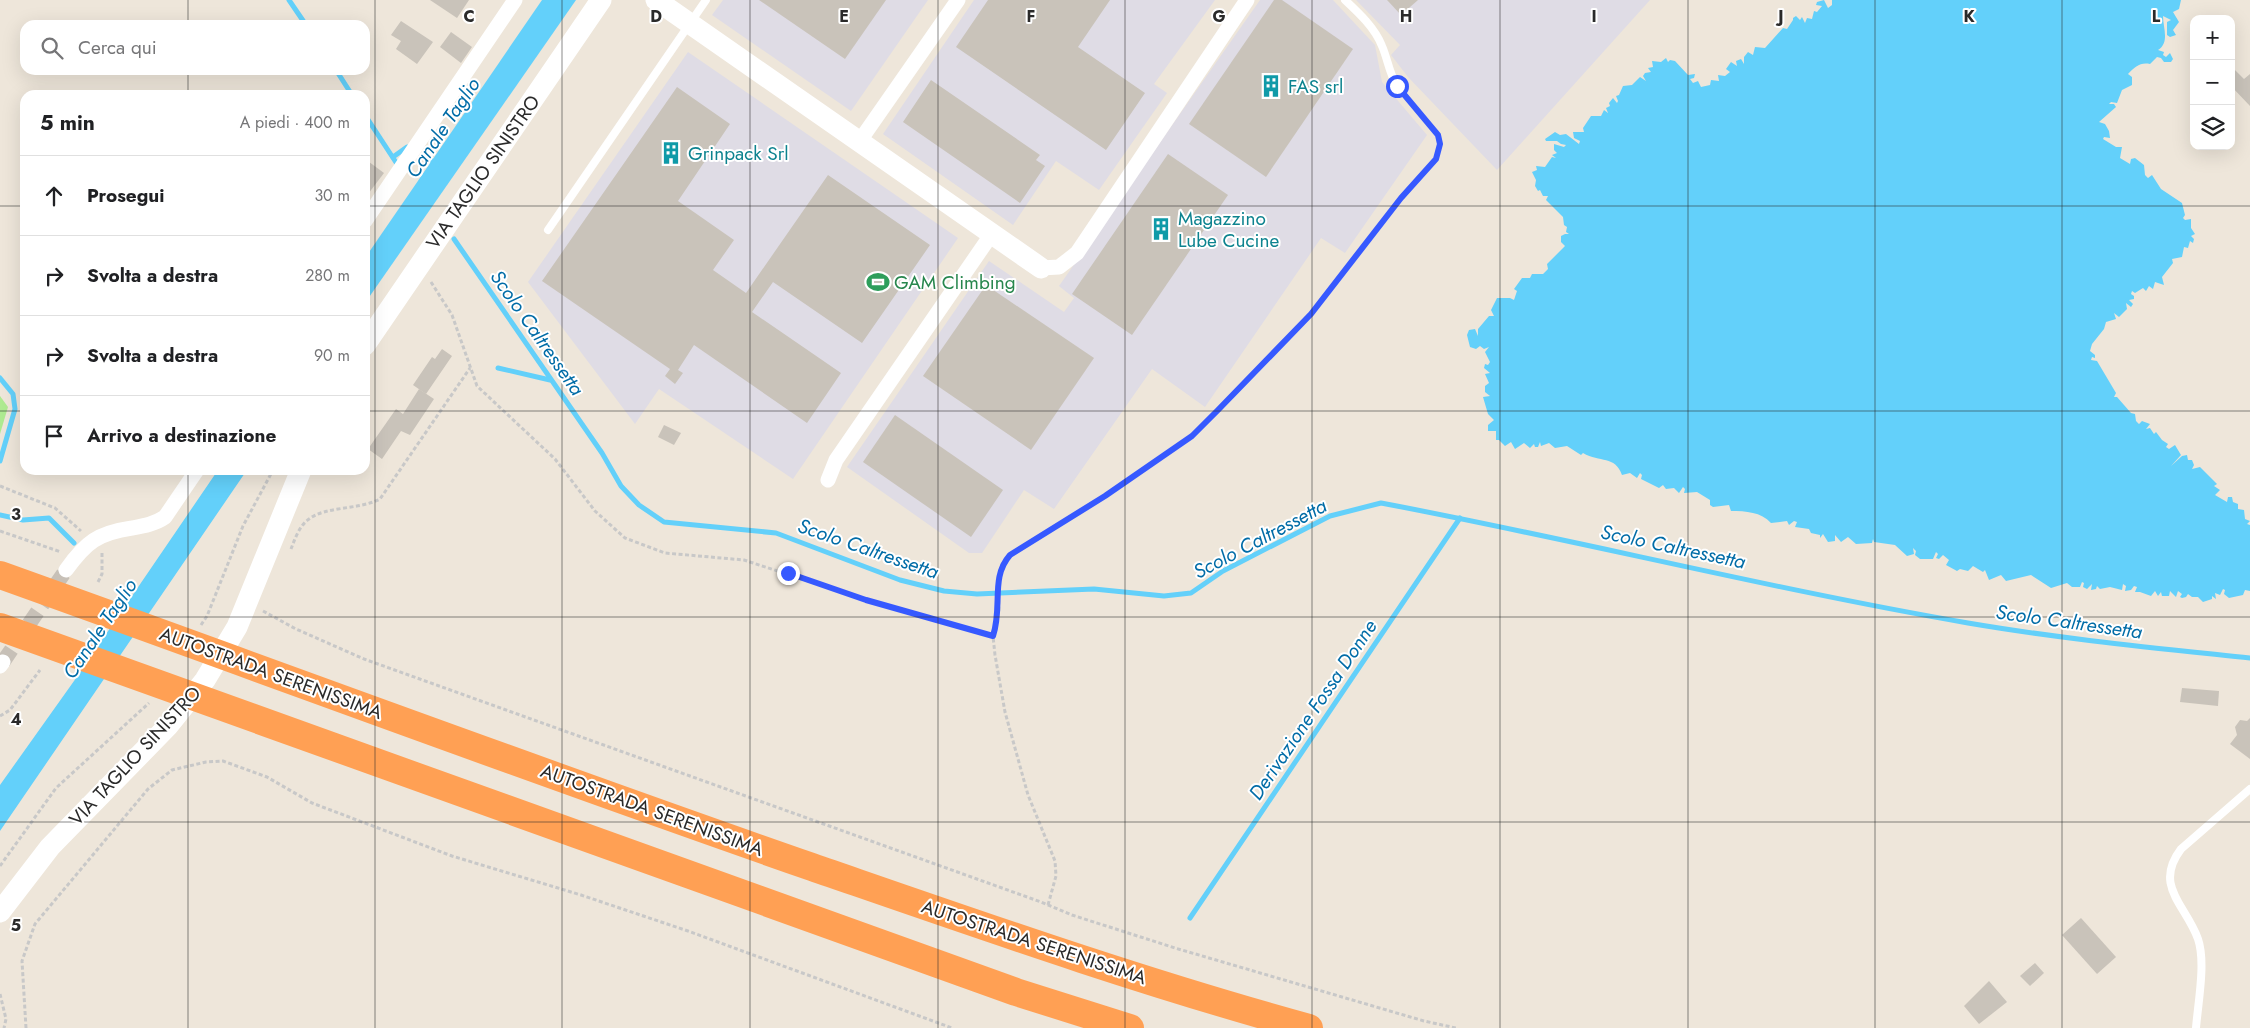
<!DOCTYPE html>
<html lang="it">
<head>
<meta charset="utf-8">
<style>
  body { margin:0; font-family:Jost,sans-serif; background:#f6f6f6; color:#202124 }
  .controls { position:absolute; right:15px; top:15px; display:grid; overflow:hidden; border-radius:10px; box-shadow:0 5px 20px #0002 }
  .controls button { width:45px; height:45px; display:grid; place-items:center; padding:0; border:0; border-bottom:1px solid #e0e0e0; background:#fff; color:#202124; font:25px sans-serif }
  .stop { position:absolute; width:15px; height:15px; margin:-11px; border:4px solid #3659ff; border-radius:50%; background:#fff }
  .stop.end { background:#3659ff; border-color:#fff; box-shadow:0 1px 5px #0008 }
  .list { margin:0; padding:0; list-style:none }
  h2 { display:flex; justify-content:space-between; align-items:center; height:65px; margin:0; padding:0 20px; font-size:21px }
  h2 small { font-size:16px; font-weight:400; color:#757577 }
  .list li { display:grid; grid-template-columns:32px 1fr auto; gap:15px; align-items:center; box-sizing:border-box; height:80px; padding:0 20px; border-top:1px solid #e0e0e0 }
  .list b { display:block; font-size:19px; white-space:nowrap }
  .list em { font-size:16px; font-style:normal; color:#757577 }
  .icon { flex:none; width:28px; height:28px; fill:none; stroke:currentColor; stroke-width:2; stroke-linecap:round; stroke-linejoin:round }
  .map { position:relative; flex:none; width:2250px; height:1028px; overflow:hidden }
  .search { position:absolute; background:#fff; box-shadow:0 5px 20px #0002; left:20px; top:20px; width:350px; height:55px; display:flex; align-items:center; gap:12px; box-sizing:border-box; padding:0 18px; border-radius:15px; color:#757577; font-size:19px }
  .panel { position:absolute; background:#fff; box-shadow:0 5px 20px #0002; left:20px; top:90px; width:350px; height:385px; border-radius:15px }
  .map>svg:first-child { display:block }
  .industrial { fill:#dfdce5 }
  .green { fill:#aeea91 }
  .water { fill:#63d0fa }
  .lines { fill:none; stroke-linecap:round; stroke-linejoin:round }
  .stream { stroke:#63d0fa; stroke-width:5 }
  .building { fill:#c9c3ba }
  .street-tunnel { stroke:#c7c0b7; stroke-width:15; stroke-dasharray:15 8; stroke-linecap:butt }
  .path { stroke:#c8c8c8; stroke-width:3; stroke-dasharray:4 2.5; stroke-linecap:butt }
  .lane { stroke:#fff; stroke-width:8 }
  .street { stroke:#fff; stroke-width:15 }
  .secondary { stroke:#fff; stroke-width:21 }
  .highway { stroke:#ffa054; stroke-width:28 }
  .route { stroke:#3659ff; stroke-width:6 }
  .grid { fill:none; stroke:#2a2a2a; stroke-width:1; stroke-opacity:0.55 }
  .labels { text-anchor:middle; dominant-baseline:central; stroke-width:4; stroke-linejoin:round; paint-order:stroke }
  .culture-label { font-size:19px; fill:#0d838f; stroke:#fff; text-anchor:start }
  .street-label { font-size:19px; fill:#2a2a2a; stroke:#fff }
  .leisure-label { font-size:19px; fill:#27864d; stroke:#fff; text-anchor:start }
  .water-label { font-size:20px; font-style:italic; fill:#016ca7; stroke:#fff }
  .grid-label { font-size:16px; text-anchor:middle; font-weight:bold; fill:#2a2a2a; stroke:#fff; stroke-width:4; stroke-linejoin:round; paint-order:stroke }
</style>
</head>
<body>
<div class="map">
<svg width="2250" height="1028" viewBox="0 0 2250 1028">
  <rect width="100%" height="100%" fill="#eee6da"/>
  <!-- industrial -->
  <g class="industrial">
    <polygon points="723,0 928,0 851,111 712,15"/>
    <polygon points="974,0 1215,0 1154,84 1167,93 1099,190 1056,161 1013,225 883,134"/>
    <polygon points="1260,0 1333,0 1375,45 1382,82 1427,135 1345,253 1321,238 1205,407 1152,369 1054,509 1024,490 982,553 969,553 847,467 989,261 1064,312 1074,298 1059,286"/>
    <polygon points="1356,0 1650,0 1497,170 1408,77 1391,55 1400,45"/>
    <polygon points="688,52 958,238 793,479 659,389 635,424 528,282"/>
  </g>
  <!-- green -->
  <polygon class="green" points="0,396 8,407 0,434"/>
  <!-- water -->
  <g class="water">
    <polygon points="542,0 576,0 365,303 365,258"/>
    <path d="M1824,0l4,8 4,-3v-5h349l-2,9 -6,3 6,10 -6,8 3,5 -6,2 -3,-2v-13l4,-2 -8,-4c0,12 7,26 -5,34l6,2 -1,3 3,2 4,-4 3,6 -2,3h-7l-3,-4 -4,-1 -7,7c-10,-2 -15,3 -22,10l4,3v8l-10,5 -5,13 -6,-1 -2,2h5l2,3 -17,15 6,2 4,7 1,7 -6,-1 -1,2 13,8h6l-2,11 10,6 1,-5 4,-1 9,7 1,10 3,3 4,-3 9,14 21,14 3,12 -2,3 2,2 6,-1v9l4,6 -4,2 3,3 -1,4 -3,-2 -2,7 -4,-1 -2,10 -10,2 1,4 -11,14 2,8 -9,-3 -2,7 -4,-3 -3,5 -3,-3 -8,5 -3,-2 -1,3 3,2v3l-5,1 4,4 -2,3 -5,-4 1,6 -8,8 -5,-4 2,6 -10,3 -2,7 -12,15 -2,7 5,4v3l-3,-1 -1,3 6,1 19,32 -2,4h3l14,16 4,1 1,7 3,3 3,-3 8,3 -4,5 4,-1 4,6 2,-2 6,8 6,4 -2,3 3,2 6,-4 6,10 -10,11 11,-10 5,-1 1,5h4l2,5 -2,4 8,-2 17,17 -3,2 6,4 -5,5 12,7 1,-5h4l1,5 5,2v5l6,1 1,9 5,2 -3,3 3,1v66l-5,-1 -2,5 -14,3 -5,-4 1,-4 -2,-1 -3,6 -5,-2 1,6 -4,-3v3l-9,3 -5,-5h-6l-4,-3 -2,3 -4,1 -2,-1 2,-3 -4,-3 -2,6 -6,-6 -1,5h-7l-1,-4 -3,4 -3,-5 -4,5 -11,-4h-5l2,-5 -3,-1 -3,4 -6,1 1,-5 -3,-2 -1,6 -12,-3 -10,2 -3,-3 -1,3 -5,1 1,-6 -5,5 -4,-2 1,-4 -2,-1 -2,5h-8l-5,-4 -16,5 -20,-13 -25,6 -5,-6 -12,5 -4,-10 -2,2 -10,-6 -5,5 -8,-2 -3,2 -11,-6 3,-5 -6,-5 -4,4 -3,-1 2,-4 -2,-2 -3,7h-13l-5,-4 1,-4 -3,-3 1,6 -7,2 -12,-11 -21,-3 -1,-3 -1,4 -16,1 -8,-7 -7,5 -6,-7v6l-7,1 -5,-8 -3,4v-3l-9,-2 -2,-4 -14,-2 2,-5 -3,-1 -5,4 -2,-4 -16,2c-10,-11 -25,-12 -40,-12l-2,-6 -16,2 -3,-2v-5l-13,-8 -13,1 1,-4 -2,-2 -4,6 -5,-5 -8,1 -3,-4 -4,3 -18,-9 1,-4 -2,-2 -3,5 -7,-5 -8,2c-7,-20 -22,-12 -39,-22l-2,2 -14,-9 -12,2 -6,-5 -8,3 -1,-4 -2,5h-3l-1,-3 -4,4 -6,-5 -9,6 -4,-7 -6,4 -6,-6h-3v-9h-8v-6l6,-5 -6,-6 -5,-17 7,-1 -5,-4v-6l4,-3 -4,-9 5,-1 -6,-5 1,-4 3,1 2,-3 -5,-10 4,-5 -5,2 -4,-3 -4,3 -6,-2 -3,-12 2,-5 6,-1 3,7v-7l11,-13h5l-3,-6 6,-12h13l4,2 3,-9 -3,-2 8,-11h8l2,-4h11l5,-5 -1,-5 18,-18 -4,-4v-6l4,-2h4l-3,-2 1,-5 -3,-2 -1,-8 -17,-17 2,-4h-5l-3,-6 -2,1 -3,-5 1,-6 -4,-8 5,-2 -1,-4 9,1 7,-10 4,1 -4,-3 5,-2 -3,-3v-6l10,3 2,-2 -5,-1 -4,-3h-11l-1,-2 10,-7 5,3 6,-1 13,10 1,-3 -6,-3 -1,-6h11l-1,-4 8,-12h10l3,-6 4,3 -2,-5 4,-2 -1,-3 4,-5 4,5 1,-2 -2,-5 3,-1 4,-9 9,-1 8,-8 6,4 -3,-5 2,-3 6,-1 -3,-4 5,-1 -1,-6 9,1 5,-4 2,4 2,-2 5,1 13,14 7,-1 -1,4 -4,1 3,4 5,-2 3,6 9,-2 1,-5 8,1 -1,-6 7,1 5,-4 -4,-3 5,-7 6,4 -1,-5 5,-2 3,5v-7l4,-5 5,3 2,-8 10,1 18,-20 4,1 6,-9v-2l3,-2 4,4 2,-3 3,6 2,-5 5,1 2,-8 3,1 5,-6 -6,-1 1,-3z"/>
    <polygon points="218,470 247,470 0,831 0,785 74,681"/>
  </g>
  <g class="lines">
    <!-- stream -->
    <g class="stream">
      <polyline points="289,0 306,25"/>
      <polyline points="336,70 352,95"/>
      <polyline points="365,115 399,167"/>
      <polyline points="423,155 437,164"/>
      <polyline points="393,157 407,147 411,147"/>
      <path d="M454,239l148,214 19,33 18,19 25,17 112,11 124,47 44,11 33,3 117,-5 70,7 27,-3 32,-22 107,-55 51,-13c196,37 390,86 587,120 94,16 188,25 282,35"/>
      <polyline points="498,368 550,380"/>
      <polyline points="0,378 13,394 15,409 0,461"/>
      <polyline points="0,515 23,520 49,518 74,543"/>
      <polyline points="1190,918 1460,518"/>
    </g>
  </g>
  <!-- building -->
  <g class="building">
    <polygon points="430,0 469,0 457,18"/>
    <polygon points="759,0 886,0 845,59"/>
    <polygon points="988,0 1110,0 1078,47 1145,93 1106,150 956,47"/>
    <polygon points="1274,0 1282,0 1353,49 1266,177 1189,124"/>
    <polygon points="1387,0 1418,0 1401,15"/>
    <polygon points="401,21 433,42 417,64 396,49 401,41 391,35"/>
    <polygon points="451,32 472,47 461,63 440,47"/>
    <polygon points="2231,66 2244,79 2250,74 2250,106 2231,86"/>
    <polygon points="931,80 1040,155 1036,160 1045,166 1020,203 903,122"/>
    <polygon points="677,87 730,124 678,201 734,240 713,270 746,293 828,175 930,245 862,343 773,282 752,312 841,373 807,423 694,345 678,370 683,373 675,384 665,376 670,369 542,281"/>
    <polygon points="1168,154 1228,195 1132,335 1072,294"/>
    <polygon points="365,159 384,173 365,198"/>
    <polygon points="986,285 1094,358 1031,450 923,376"/>
    <polygon points="442,349 452,356 426,394 413,385 432,357 435,359"/>
    <polygon points="419,389 434,399 410,435 401,431 382,459 368,449 396,409 403,414"/>
    <polygon points="895,415 1003,490 971,537 863,462"/>
    <polygon points="664,425 681,433 674,445 658,437"/>
    <polygon points="2182,688 2219,691 2218,706 2180,702"/>
    <polygon points="2250,718 2250,759 2230,744 2237,735 2235,727 2240,720 2247,721"/>
    <polygon points="2081,918 2116,957 2097,974 2062,935"/>
    <polygon points="2035,963 2044,973 2030,986 2020,976"/>
    <polygon points="1989,981 2007,1002 1979,1024 1964,1006"/>
  </g>
  <g class="lines">
    <!-- street-tunnel -->
    <polyline class="street-tunnel" points="3,662 66,570"/>
    <!-- path -->
    <g class="path">
      <polyline points="431,282 452,315 477,386 555,459 595,511 625,538 665,553 744,560 866,600 993,636"/>
      <polyline points="0,486 55,508 81,531"/>
      <polyline points="0,531 61,552"/>
      <path d="M291,549c4,-10 8,-23 18,-30 17,-13 50,-9 71,-20l90,-131"/>
      <polyline points="98,582 102,574 102,553"/>
      <polyline points="263,611 296,629 364,659 1041,902 1072,915 1175,948 1424,1021 1456,1028"/>
      <polyline points="201,625 207,616 243,526 273,470"/>
      <polyline points="0,716 10,710 40,670"/>
      <polyline points="0,866 56,788 149,703"/>
      <polyline points="1048,905 1056,876 1055,861 1028,795 1005,712 995,655 993,636 999,611 998,578 1002,564 1010,555 1105,496 1192,436 1311,314 1401,198 1436,159 1440,144 1438,135 1405,95"/>
      <polyline points="0,994 6,1019 4,1028"/>
      <polyline points="26,1028 22,961 35,924 148,789 172,770 206,762 223,761 267,777 312,803 452,856 581,895 688,931 952,1028"/>
    </g>
    <!-- lane -->
    <g class="lane">
      <path d="M1345,0c14,13 30,28 37,46 6,14 7,27 15,40"/>
      <polyline points="548,230 706,0"/>
      <path d="M2196,1028c2,-25 10,-66 2,-89 -12,-34 -45,-53 -17,-90l69,-60"/>
    </g>
    <!-- street -->
    <g class="street">
      <polyline points="859,142 958,0"/>
      <polyline points="365,221 515,0"/>
      <polyline points="1041,268 1059,267 1077,253 1247,0"/>
      <polyline points="828,480 836,460 991,235"/>
      <path d="M66,570c20,-28 32,-37 66,-42 11,-2 23,-4 33,-11l32,-47"/>
      <polyline points="0,666 3,662"/>
    </g>
    <!-- secondary -->
    <g class="secondary">
      <polyline points="656,0 1041,268"/>
      <polyline points="365,345 601,0"/>
      <polyline points="0,912 50,847 168,726 205,680 237,627 301,470"/>
    </g>
    <!-- highway -->
    <g class="highway">
      <path d="M0,575c271,97 541,198 812,292 165,57 329,115 497,161"/>
      <polyline points="0,627 1016,992 1130,1028"/>
    </g>
  </g>
  <g class="lines">
    <!-- route -->
    <path class="route" d="M788,573l78,27 127,36c10,-30 -3,-58 17,-81l95,-59 87,-60 26,-26 93,-96 90,-116 35,-39 4,-15 -2,-9 -41,-49"/>
  </g>
  <!-- grid -->
  <path class="grid" d="M188,0v25M375,0v1028M562,0v1028M750,0v1028M938,0v1028M1125,0v1028M1312,0v1028M1500,0v1028M1688,0v1028M1875,0v1028M2062,0v1028M188,70v25M0,206h25M365,206h1885M0,411h25M365,411h1885M188,470v558M0,617h2250M0,822h2250"/>
  <!-- icons -->
  <defs>
    <symbol id="building-bare" viewBox="-9 -9 18 18"><path d="M-4-6H4V6H1V3H-1V6H-4ZM-2.5-4.3h1.7v1.8h-1.7ZM.8-4.3h1.7v1.8H.8ZM-2.5-1h1.7V.8h-1.7ZM.8-1h1.7V.8H.8Z" fill="#0f9aa8" stroke="#fff" stroke-width="2.5" paint-order="stroke"/></symbol>
    <symbol id="stadium-bare" viewBox="-9 -9 18 18"><path d="M0-5a6.5 5 0 1 0 0 10a6.5 5 0 1 0 0-10ZM-3.5-1.8h7v3.6h-7Z" fill="#2e9e5b" stroke="#fff" stroke-width="2.5" paint-order="stroke"/></symbol>
  </defs>
  <g fill-rule="evenodd">
    <use href="#building-bare" x="1255" y="70" width="32" height="32"/>
    <use href="#building-bare" x="655" y="137" width="32" height="32"/>
    <use href="#building-bare" x="1145" y="213" width="32" height="32"/>
    <use href="#stadium-bare" x="862" y="266" width="32" height="32"/>
  </g>
  <g class="labels">
    <!-- culture labels -->
    <g class="culture-label">
      <text x="1288" y="86">FAS srl</text>
      <text x="688" y="153">Grinpack Srl</text>
      <text x="1178" y="218">Magazzino<tspan x="1178" dy="22">Lube Cucine</tspan></text>
    </g>
    <!-- street labels -->
    <g class="street-label">
      <text transform="translate(483 172) rotate(-55)">VIA TAGLIO SINISTRO</text>
      <text transform="translate(271 673) rotate(20)">AUTOSTRADA SERENISSIMA</text>
      <text transform="translate(135 756) rotate(-47)">VIA TAGLIO SINISTRO</text>
      <text transform="translate(652 810) rotate(20)">AUTOSTRADA SERENISSIMA</text>
      <text transform="translate(1034 942) rotate(18)">AUTOSTRADA SERENISSIMA</text>
    </g>
    <!-- leisure labels -->
    <g class="leisure-label">
      <text x="894" y="282">GAM Climbing</text>
    </g>
    <!-- water labels -->
    <g class="water-label">
      <text transform="translate(443 128) rotate(-56)">Canale Taglio</text>
      <text transform="translate(537 333) rotate(55)">Scolo Caltressetta</text>
      <text transform="translate(1260 539) rotate(-28)">Scolo Caltressetta</text>
      <text transform="translate(1673 547) rotate(12)">Scolo Caltressetta</text>
      <text transform="translate(868 549) rotate(19)">Scolo Caltressetta</text>
      <text transform="translate(2069 622) rotate(8)">Scolo Caltressetta</text>
      <text transform="translate(100 629) rotate(-56)">Canale Taglio</text>
      <text transform="translate(1313 710) rotate(-56)">Derivazione Fossa Donne</text>
    </g>
  </g>
  <g class="grid-label">
    <text x="469" y="22">C</text>
    <text x="656" y="22">D</text>
    <text x="844" y="22">E</text>
    <text x="1031" y="22">F</text>
    <text x="1219" y="22">G</text>
    <text x="1406" y="22">H</text>
    <text x="1594" y="22">I</text>
    <text x="1781" y="22">J</text>
    <text x="1969" y="22">K</text>
    <text x="2156" y="22">L</text>
    <text x="16" y="520">3</text>
    <text x="16" y="725">4</text>
    <text x="16" y="931">5</text>
  </g>
</svg>
<div class="controls">
<button>+</button>
<button>−</button>
<button><svg class="icon" aria-label="layers" viewBox="0 0 24 24"><path d="M12 4l9 5-9 5-9-5zM3 14l9 5 9-5"/></svg></button>
</div>
<div class="stop" style="left:1397px;top:86px"></div>
<div class="stop end" style="left:788px;top:573px"></div>
<div class="search"><svg class="icon" aria-label="search" viewBox="0 0 24 24"><circle cx="10" cy="10" r="6"/><path d="M15 15l6 6"/></svg>Cerca qui</div>
<section class="panel">
<h2>5 min<small>A piedi · 400 m</small></h2>
<ul class="list">
<li><svg class="icon" aria-label="ahead" viewBox="0 0 24 24"><path d="M12 20V5M6 11l6-6 6 6"/></svg><div><b>Prosegui</b></div><em>30 m</em></li>
<li><svg class="icon" aria-label="right" viewBox="0 0 24 24"><path d="M7 20v-9h11M14 6l5 5-5 5"/></svg><div><b>Svolta a destra</b></div><em>280 m</em></li>
<li><svg class="icon" aria-label="right" viewBox="0 0 24 24"><path d="M7 20v-9h11M14 6l5 5-5 5"/></svg><div><b>Svolta a destra</b></div><em>90 m</em></li>
<li><svg class="icon" aria-label="arrive" viewBox="0 0 24 24"><path d="M6 21V4h12l-3 4 3 4H6"/></svg><div><b>Arrivo a destinazione</b></div></li>
</ul>
</section>
</div>
</body>
</html>
